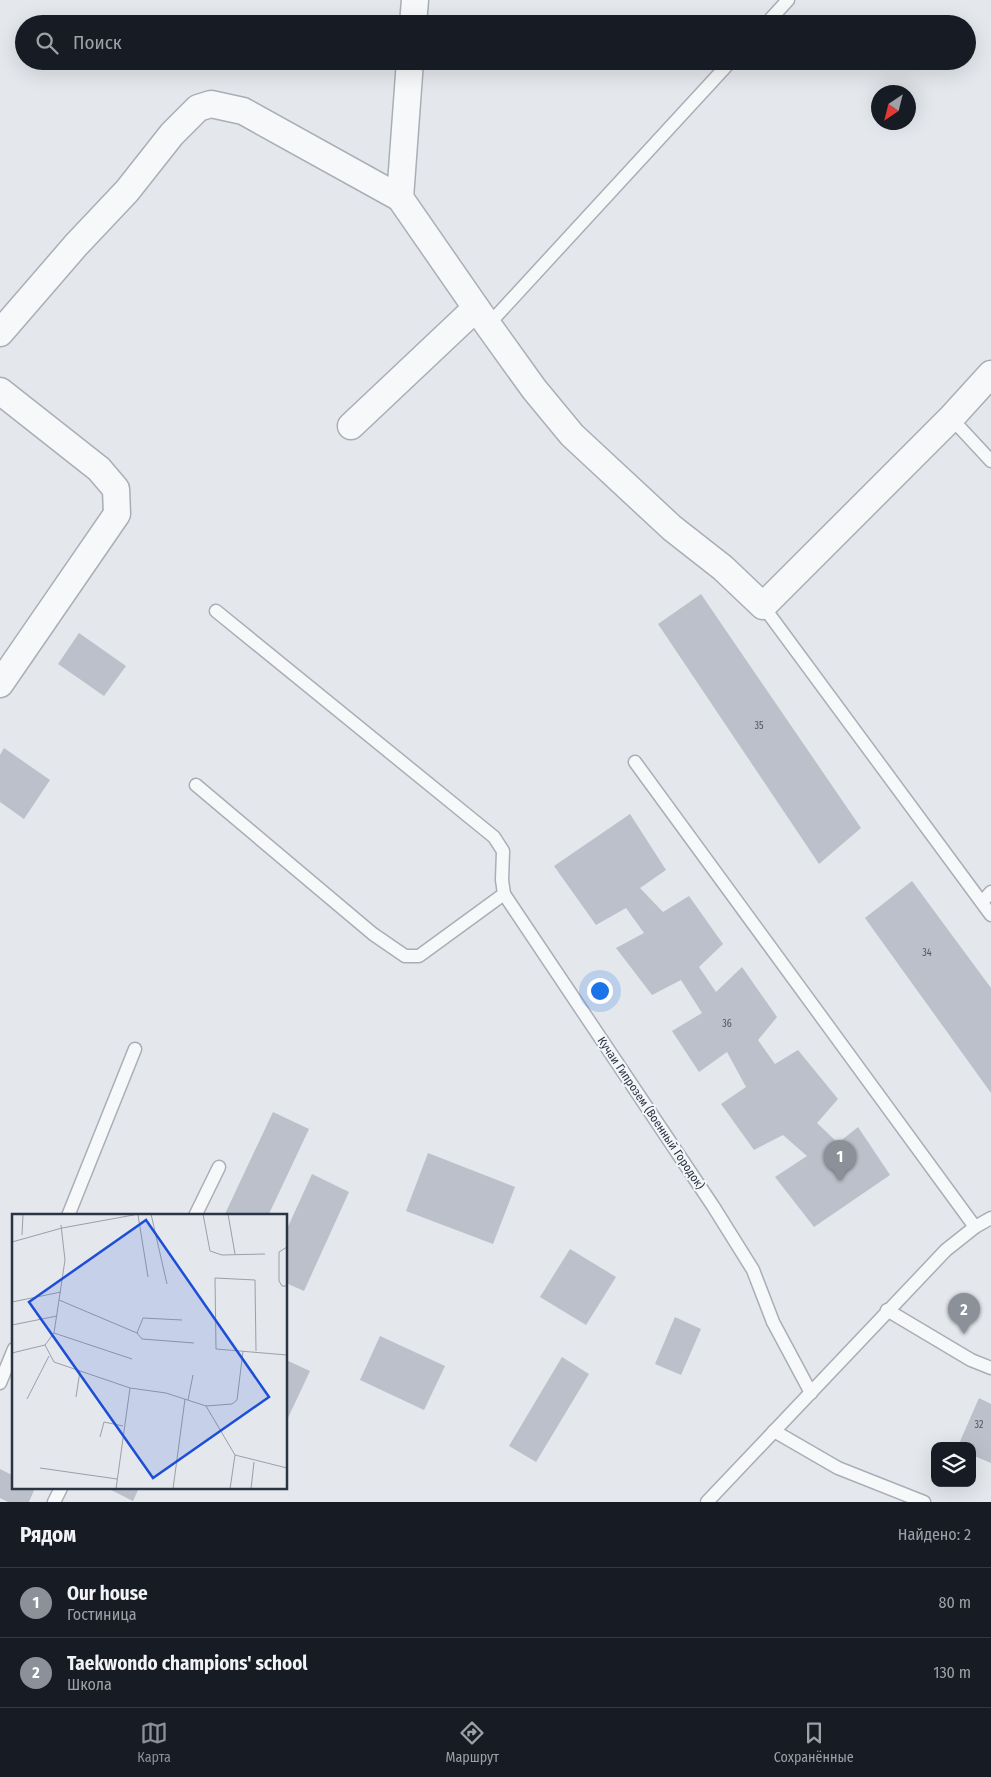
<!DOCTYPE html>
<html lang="ru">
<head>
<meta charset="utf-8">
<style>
  body { margin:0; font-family:"Fira Sans Condensed",sans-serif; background:#20242c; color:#f1f3f6 }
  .controls { position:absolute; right:15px; bottom:15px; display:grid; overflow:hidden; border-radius:10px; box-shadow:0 5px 20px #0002 }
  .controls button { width:45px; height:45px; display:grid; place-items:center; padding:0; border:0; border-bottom:1px solid #363941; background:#171b24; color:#f1f3f6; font:25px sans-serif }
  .compass { position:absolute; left:871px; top:85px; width:45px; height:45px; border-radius:50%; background:#171b24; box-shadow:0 5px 20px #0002; rotate:215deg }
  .you { position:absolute; left:599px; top:990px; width:18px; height:18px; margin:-12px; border:4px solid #fff; border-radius:50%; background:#1a73e8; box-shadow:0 0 0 8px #1a73e833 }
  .badge { display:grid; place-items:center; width:32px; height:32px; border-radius:50%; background:#8c9099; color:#fff; font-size:16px; font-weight:700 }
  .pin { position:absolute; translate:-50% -41px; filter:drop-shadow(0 1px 2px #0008) }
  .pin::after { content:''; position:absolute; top:26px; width:18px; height:15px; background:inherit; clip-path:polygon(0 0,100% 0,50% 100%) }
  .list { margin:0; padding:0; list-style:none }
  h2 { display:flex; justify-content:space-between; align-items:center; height:65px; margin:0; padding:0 20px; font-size:21px }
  h2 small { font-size:16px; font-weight:400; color:#9ea1a6 }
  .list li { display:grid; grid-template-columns:32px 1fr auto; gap:15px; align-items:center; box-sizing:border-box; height:70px; padding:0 20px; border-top:1px solid #363941 }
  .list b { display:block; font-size:19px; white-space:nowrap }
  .list p { margin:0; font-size:16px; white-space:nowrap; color:#9ea1a6 }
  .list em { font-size:16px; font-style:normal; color:#9ea1a6 }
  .icon { flex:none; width:28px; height:28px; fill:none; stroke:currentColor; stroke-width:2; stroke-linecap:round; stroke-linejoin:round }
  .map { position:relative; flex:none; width:991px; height:1502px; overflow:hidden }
  .search { position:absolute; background:#171b24; box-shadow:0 5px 20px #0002; left:15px; right:15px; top:15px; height:55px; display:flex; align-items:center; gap:12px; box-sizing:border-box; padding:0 18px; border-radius:28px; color:#9ea1a6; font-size:19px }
  .sheet { height:205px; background:#171b24 }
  nav { display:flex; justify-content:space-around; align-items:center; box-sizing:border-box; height:70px; border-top:1px solid #363941; background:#171b24; font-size:14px; color:#9ea1a6 }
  nav a { display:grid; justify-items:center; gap:2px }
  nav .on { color:#8c9099 }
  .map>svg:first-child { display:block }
  .building { fill:#bbc0ca }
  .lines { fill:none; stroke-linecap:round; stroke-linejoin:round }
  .lane-casing { stroke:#a9aeb7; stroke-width:15 }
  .street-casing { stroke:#a9aeb7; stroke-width:29 }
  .lane { stroke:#f7f8fa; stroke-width:12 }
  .street { stroke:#f7f8fa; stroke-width:26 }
  .labels { text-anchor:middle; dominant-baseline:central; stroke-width:4; stroke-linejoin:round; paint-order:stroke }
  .number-label { font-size:10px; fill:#4f5766 }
  .street-label { font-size:12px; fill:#2b3445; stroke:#f4f6f9 }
  .inset-road { fill:none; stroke:#9a9fa9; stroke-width:1 }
  .view { fill:#1d4ed8; fill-opacity:0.15; stroke:#1d4ed8; stroke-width:2.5 }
  .inset-edge { fill:none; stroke:#2b3445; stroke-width:2.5 }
</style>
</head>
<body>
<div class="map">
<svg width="991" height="1502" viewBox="0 0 991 1502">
  <rect width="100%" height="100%" fill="#e4e7ec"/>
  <!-- building -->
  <g class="building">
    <polygon points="701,594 861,828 819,864 658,624"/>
    <polygon points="79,633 126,666 104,696 58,664"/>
    <polygon points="4,748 50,780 24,819 0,802 0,755"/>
    <polygon points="630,814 666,870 640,888 663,912 689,896 723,944 699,967 716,992 742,967 777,1017 758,1040 775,1064 798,1050 838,1099 817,1123 838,1143 858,1127 890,1175 814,1227 775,1177 807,1156 783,1135 754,1150 721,1104 746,1087 727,1052 699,1072 672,1031 702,1013 681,980 652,995 616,948 644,933 626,908 596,925 554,866"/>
    <polygon points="912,881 991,988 991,1093 865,918"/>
    <polygon points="273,1112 309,1129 268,1216 224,1216"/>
    <polygon points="428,1153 515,1187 493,1244 406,1211"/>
    <polygon points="312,1174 349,1192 304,1291 286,1283 286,1231"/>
    <polygon points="570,1249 616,1277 586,1325 540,1297"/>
    <polygon points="675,1317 701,1329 681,1375 655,1364"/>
    <polygon points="380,1336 445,1366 424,1410 360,1380"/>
    <polygon points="562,1357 589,1374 536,1462 509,1446"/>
    <polygon points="286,1360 310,1371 286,1422"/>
    <polygon points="979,1398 991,1404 991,1463 972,1455 972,1446 958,1446"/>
    <polygon points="0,1469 14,1476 14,1488 35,1488 29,1502 8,1502 0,1498"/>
    <polygon points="107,1488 139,1488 133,1501"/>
  </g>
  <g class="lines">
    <defs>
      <g id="lane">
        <polyline points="766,24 788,0"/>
        <polyline points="488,325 731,61"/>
        <polyline points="951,418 991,461"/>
        <polyline points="763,606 991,915"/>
        <polyline points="216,611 494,837 503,851 502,880 504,894 713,1206 753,1270 773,1322 811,1393"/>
        <polyline points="635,762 975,1227"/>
        <polyline points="196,785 373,934 405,956 419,956 504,894"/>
        <polyline points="982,902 991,892"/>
        <polyline points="68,1216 135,1049"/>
        <polyline points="195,1216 219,1167"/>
        <polyline points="887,1310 971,1360 991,1368"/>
        <polyline points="0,1383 14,1349"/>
        <polyline points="774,1431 838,1468 924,1502"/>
        <polyline points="54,1502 61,1488"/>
        <polyline points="707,1502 946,1250 975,1227 991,1218"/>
      </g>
      <g id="street">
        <polyline points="413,24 415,0"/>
        <polyline points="400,198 410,61"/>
        <polyline points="0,333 76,245 127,191 172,134 198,108 211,104 243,111 400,198 488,325 534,389 572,435 672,528 723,568 763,606 951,418 991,374"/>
        <polyline points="0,391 99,469 116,489 117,514 0,684"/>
        <polyline points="351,426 476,308"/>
      </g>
    </defs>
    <!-- lane casing -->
    <use href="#lane" class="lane-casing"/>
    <!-- street casing -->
    <use href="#street" class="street-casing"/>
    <!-- lane -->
    <use href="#lane" class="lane"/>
    <!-- street -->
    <use href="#street" class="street"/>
  </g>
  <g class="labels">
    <!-- number labels -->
    <g class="number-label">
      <text x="759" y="726">35</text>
      <text x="927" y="953">34</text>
      <text x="727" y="1024">36</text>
      <text x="979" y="1425">32</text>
    </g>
    <!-- street labels -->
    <g class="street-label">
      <text transform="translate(651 1113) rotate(56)">Кучаи Гипрозем (Военный Городок)</text>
    </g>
  </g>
  <!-- overview -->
  <g transform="translate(12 1214)">
    <rect width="275" height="275" fill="#e4e7ec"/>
    <path class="inset-road" d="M139,0l16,70M191,0l7,37 12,4 43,-1M216,0l7,40M126,1l10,62M10,21l1,-21M0,28l50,-14 77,-14M275,33l-8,5v29l3,5h5M47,86l78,33 5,6 52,4M0,88l49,-10M0,111l45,-9M42,119l78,26M125,119l6,-15 39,2M33,131l9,17 76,26M244,137l-1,-71 -40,-2 1,71 71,6M0,139l33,-8 9,-12 11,-73 -4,-35M64,183l4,-26M15,185l22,-43M176,186l5,-25M194,192l29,49 52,13M88,223l4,-15 19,4M28,254l77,11M104,275l14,-101 36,5 40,13 26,-2 5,-4 6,-49M161,275l12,-90M218,275l5,-34M239,275l3,-27"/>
    <path class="view" d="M134,6l123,177 -116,81 -124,-176z"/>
    <rect width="275" height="275" class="inset-edge"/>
  </g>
</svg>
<div class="controls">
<button><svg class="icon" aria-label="layers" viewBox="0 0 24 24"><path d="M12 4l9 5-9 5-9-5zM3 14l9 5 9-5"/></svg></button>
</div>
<svg class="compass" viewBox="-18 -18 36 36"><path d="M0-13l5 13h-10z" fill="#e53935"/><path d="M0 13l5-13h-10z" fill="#9ea1a6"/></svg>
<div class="you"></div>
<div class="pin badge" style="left:840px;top:1181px">1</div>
<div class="pin badge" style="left:964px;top:1334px">2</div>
<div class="search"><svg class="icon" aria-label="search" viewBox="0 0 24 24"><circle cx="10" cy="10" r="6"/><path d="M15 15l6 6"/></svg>Поиск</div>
</div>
<section class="sheet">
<h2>Рядом<small>Найдено: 2</small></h2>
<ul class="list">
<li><span class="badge">1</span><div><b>Our house</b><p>Гостиница</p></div><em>80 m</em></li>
<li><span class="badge">2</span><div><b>Taekwondo champions' school</b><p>Школа</p></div><em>130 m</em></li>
</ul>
</section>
<nav>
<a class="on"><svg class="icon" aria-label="map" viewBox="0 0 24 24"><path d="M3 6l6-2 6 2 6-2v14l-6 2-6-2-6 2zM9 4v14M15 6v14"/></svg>Карта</a>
<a><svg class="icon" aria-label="directions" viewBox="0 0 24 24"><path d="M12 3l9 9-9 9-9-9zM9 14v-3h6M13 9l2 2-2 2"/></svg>Маршрут</a>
<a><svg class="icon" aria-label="saved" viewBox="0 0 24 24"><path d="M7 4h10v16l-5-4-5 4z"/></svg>Сохранённые</a>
</nav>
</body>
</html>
